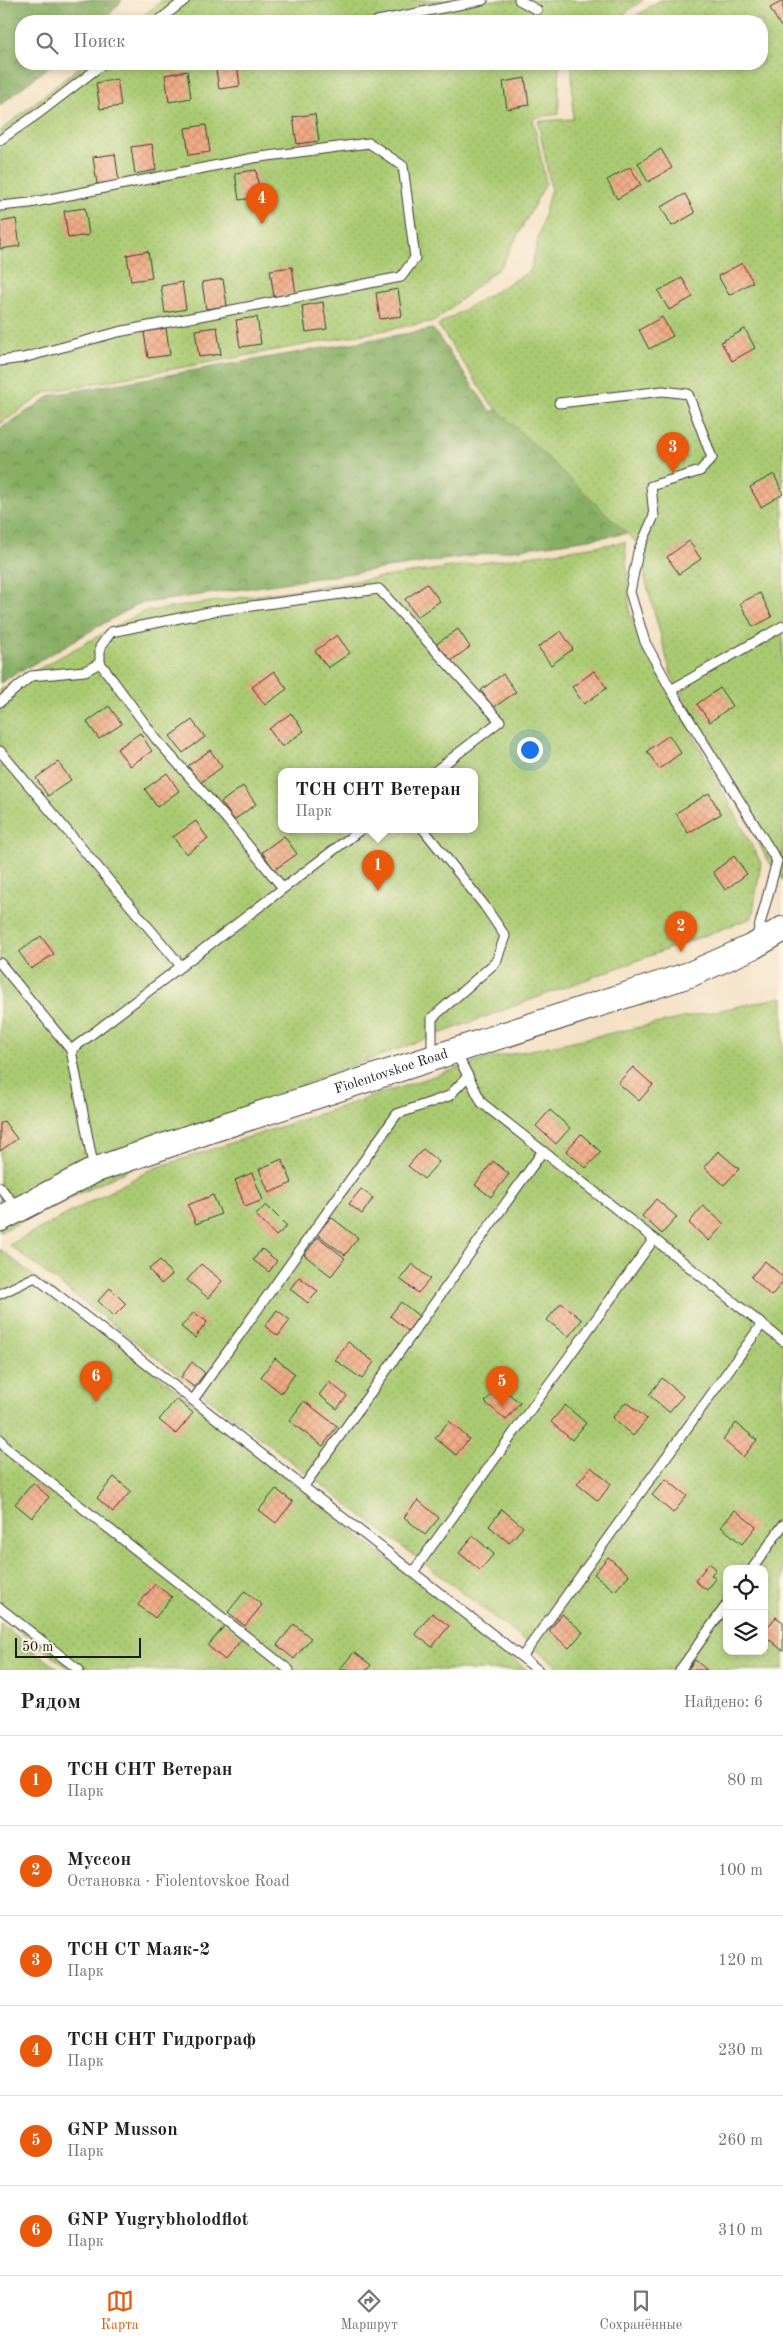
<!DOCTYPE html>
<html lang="ru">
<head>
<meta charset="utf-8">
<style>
  body { margin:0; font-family:"Old Standard TT",serif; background:#f2f2f2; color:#202124 }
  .controls { position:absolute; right:15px; bottom:15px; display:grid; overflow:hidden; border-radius:10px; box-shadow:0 2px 8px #0003 }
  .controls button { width:45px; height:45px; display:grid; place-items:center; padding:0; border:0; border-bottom:1px solid #e0e0e0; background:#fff; color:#202124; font:25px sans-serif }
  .scale { position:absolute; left:15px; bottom:12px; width:126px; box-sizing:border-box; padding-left:5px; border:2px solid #1c1c1c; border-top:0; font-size:14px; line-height:18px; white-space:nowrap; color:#1c1c1c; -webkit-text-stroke:4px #fcf5e5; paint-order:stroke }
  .you { position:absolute; left:529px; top:749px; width:18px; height:18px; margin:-12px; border:4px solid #fff; border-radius:50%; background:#1a73e8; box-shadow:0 0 0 8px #1a73e833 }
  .badge { display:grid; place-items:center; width:32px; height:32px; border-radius:50%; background:#ea580c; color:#fff; font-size:16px; font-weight:700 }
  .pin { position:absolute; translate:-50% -41px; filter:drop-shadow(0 1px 2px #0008) }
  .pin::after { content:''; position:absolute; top:26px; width:18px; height:15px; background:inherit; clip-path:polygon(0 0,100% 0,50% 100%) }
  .popup { position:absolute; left:278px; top:768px; width:200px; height:65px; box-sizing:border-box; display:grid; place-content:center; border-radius:10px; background:#fff; filter:drop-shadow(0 1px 4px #0005); font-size:16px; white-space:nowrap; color:#757577 }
  .popup b { font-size:19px; color:#202124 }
  .popup::after { content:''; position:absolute; left:50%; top:100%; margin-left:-10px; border:10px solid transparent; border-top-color:#fff }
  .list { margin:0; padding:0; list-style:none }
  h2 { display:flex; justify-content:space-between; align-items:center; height:65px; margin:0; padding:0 20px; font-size:21px }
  h2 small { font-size:16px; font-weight:400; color:#757577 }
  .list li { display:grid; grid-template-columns:32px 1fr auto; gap:15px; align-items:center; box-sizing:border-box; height:90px; padding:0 20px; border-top:1px solid #e0e0e0 }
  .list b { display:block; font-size:19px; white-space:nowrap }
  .list p { margin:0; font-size:16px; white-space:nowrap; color:#757577 }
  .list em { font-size:16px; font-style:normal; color:#757577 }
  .icon { flex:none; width:28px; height:28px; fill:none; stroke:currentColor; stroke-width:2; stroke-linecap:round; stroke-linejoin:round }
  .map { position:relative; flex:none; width:783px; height:1670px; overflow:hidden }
  .search { position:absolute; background:#fff; box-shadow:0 2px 8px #0003; left:15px; right:15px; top:15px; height:55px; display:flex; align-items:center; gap:12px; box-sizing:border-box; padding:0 18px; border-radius:20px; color:#757577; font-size:19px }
  .sheet { height:605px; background:#fff }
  nav { display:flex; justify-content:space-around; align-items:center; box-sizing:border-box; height:70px; border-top:1px solid #e0e0e0; background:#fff; font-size:14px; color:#757577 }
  nav a { display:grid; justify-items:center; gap:2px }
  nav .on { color:#ea580c }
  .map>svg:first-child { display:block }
  .forest { fill:url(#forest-crowns); stroke:#526540 }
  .park { fill:url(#park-dots); stroke:#637347; fill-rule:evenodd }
  .building { fill:url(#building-cross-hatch) }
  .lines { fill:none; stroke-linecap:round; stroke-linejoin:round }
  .lane-casing { stroke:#3c3935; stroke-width:11 }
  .secondary-casing { stroke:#3c3935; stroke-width:27 }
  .lane { stroke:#fff; stroke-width:9 }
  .secondary { stroke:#fff; stroke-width:25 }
  .labels { text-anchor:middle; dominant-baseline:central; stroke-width:4; stroke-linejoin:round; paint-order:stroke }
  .street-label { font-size:14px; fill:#1c1c1c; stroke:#fcf5e5 }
</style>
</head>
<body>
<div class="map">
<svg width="783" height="1670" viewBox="0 0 783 1670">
  <defs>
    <pattern id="forest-crowns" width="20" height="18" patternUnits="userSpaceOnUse" patternTransform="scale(1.25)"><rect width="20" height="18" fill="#87ae64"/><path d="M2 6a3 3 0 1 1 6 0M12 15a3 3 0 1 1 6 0" fill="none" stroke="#6e8d52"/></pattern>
    <pattern id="park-dots" width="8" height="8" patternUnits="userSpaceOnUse" patternTransform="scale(1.25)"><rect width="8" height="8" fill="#aaca72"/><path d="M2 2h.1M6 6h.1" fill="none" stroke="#92ad62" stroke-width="1.8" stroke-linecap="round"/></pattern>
    <pattern id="building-cross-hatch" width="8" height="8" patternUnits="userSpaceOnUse" patternTransform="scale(1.25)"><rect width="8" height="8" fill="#f0aa84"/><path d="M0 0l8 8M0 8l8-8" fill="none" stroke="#cd9271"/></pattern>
  </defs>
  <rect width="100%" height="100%" fill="#fcf5e5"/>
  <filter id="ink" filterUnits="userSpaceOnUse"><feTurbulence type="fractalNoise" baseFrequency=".02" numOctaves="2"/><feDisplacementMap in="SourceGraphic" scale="10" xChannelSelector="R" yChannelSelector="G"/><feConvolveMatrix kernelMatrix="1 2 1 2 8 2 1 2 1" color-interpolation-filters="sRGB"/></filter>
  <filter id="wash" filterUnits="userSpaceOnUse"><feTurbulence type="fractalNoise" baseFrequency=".0096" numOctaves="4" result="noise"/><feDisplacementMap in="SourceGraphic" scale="20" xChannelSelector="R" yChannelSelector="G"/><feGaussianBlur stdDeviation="1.12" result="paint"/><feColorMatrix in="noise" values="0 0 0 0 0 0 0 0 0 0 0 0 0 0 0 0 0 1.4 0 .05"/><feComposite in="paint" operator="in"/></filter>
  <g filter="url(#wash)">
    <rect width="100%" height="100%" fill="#f4e0c4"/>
    <!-- forest -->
    <g class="forest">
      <polygon points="0,0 122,0 104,21 21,21 21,64 52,64 0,105"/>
      <polygon points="433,329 490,411 614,403 686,525 138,604 0,683 0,429 52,395"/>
    </g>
    <!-- park -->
    <g class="park">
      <polygon points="163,0 643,0 614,21 136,21"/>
      <polygon points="660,0 783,0 783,880 767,859 671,674 635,541 491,404 438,325 530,271 551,188 538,121 573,119 572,64 762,64 762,21 629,21"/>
      <polygon points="83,64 559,64 559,114 533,118 546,183 501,266 435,321 47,392 0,424 0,131"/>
      <path d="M625,542l5,72 131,249 -9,55 -440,163 -312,151v-542l142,-78zM282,772h192v58h-192z"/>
      <path d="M783,997v673h-220l-554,-425 143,-76 331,-109zM727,1569h37v82h-37z"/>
      <polygon points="0,1249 527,1670 71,1670 0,1616"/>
      <polygon points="0,1623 59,1670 0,1670"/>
    </g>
    <g id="blocks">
      <!-- building -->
      <g class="building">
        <polygon points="783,1 783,26 781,27 770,8"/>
        <polygon points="215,64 237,64 240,86 219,89"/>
        <polygon points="187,71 191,98 169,102 165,75"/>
        <polygon points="525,78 529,105 507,109 503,82"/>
        <polygon points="117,79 121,106 100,109 96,83"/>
        <polygon points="315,114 319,141 297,144 293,117"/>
        <polygon points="206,125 210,152 189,155 185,128"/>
        <polygon points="152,144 156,170 135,174 131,147"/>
        <polygon points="661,149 672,168 648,182 638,163"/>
        <polygon points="115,154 119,181 97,184 93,157"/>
        <polygon points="630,167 641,185 617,199 607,180"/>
        <polygon points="256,170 260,197 239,200 235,173"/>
        <polygon points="685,194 695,213 672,226 661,207"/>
        <polygon points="85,208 89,235 68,238 64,211"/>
        <polygon points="16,219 20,246 0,249 0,222"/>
        <polygon points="148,251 152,278 131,281 127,255"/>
        <polygon points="742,263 753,282 729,295 718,276"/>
        <polygon points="292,267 296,294 274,297 270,270"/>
        <polygon points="682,278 693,297 669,310 658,291"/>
        <polygon points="223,279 227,306 206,309 202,282"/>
        <polygon points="182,282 186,309 165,313 161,286"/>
        <polygon points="398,289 402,316 380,319 376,293"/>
        <polygon points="323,302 327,329 306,332 302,306"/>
        <polygon points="257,317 261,344 240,347 236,320"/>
        <polygon points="662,317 673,336 649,349 639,330"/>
        <polygon points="217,327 221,354 199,357 195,330"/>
        <polygon points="166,328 170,355 148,358 144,332"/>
        <polygon points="745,329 755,348 732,361 721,342"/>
        <polygon points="774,474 783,494 761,507 750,487"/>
        <polygon points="689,541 701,559 679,574 667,557"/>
        <polygon points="427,584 440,601 417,617 405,599"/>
        <polygon points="760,593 772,617 753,627 740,603"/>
        <polygon points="458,629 470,647 448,663 435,645"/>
        <polygon points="561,631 573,649 551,665 538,647"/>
        <polygon points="337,635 350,653 328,668 315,651"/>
        <polygon points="274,671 287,689 265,705 252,687"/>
        <polygon points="594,671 607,688 584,704 572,687"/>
        <polygon points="503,674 516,692 493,708 481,690"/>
        <polygon points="720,688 732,706 710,722 697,704"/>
        <polygon points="109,706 122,724 99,739 87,722"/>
        <polygon points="291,713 304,731 282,747 269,729"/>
        <polygon points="192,720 205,737 183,753 170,736"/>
        <polygon points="140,733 152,751 130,766 117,749"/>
        <polygon points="669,735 681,753 659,769 647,751"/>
        <polygon points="210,750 222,767 200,783 188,766"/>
        <polygon points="58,762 71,780 48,796 36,778"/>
        <polygon points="167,773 179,791 157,807 145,789"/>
        <polygon points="243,786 256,804 234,820 221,802"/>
        <polygon points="709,793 721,814 688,833 676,813"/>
        <polygon points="196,821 208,839 186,854 173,837"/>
        <polygon points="284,836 297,854 274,870 262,852"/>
        <polygon points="734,856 747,874 725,890 713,872"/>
        <polygon points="41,936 54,954 31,969 19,952"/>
        <polygon points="633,1067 653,1085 639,1101 618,1083"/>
        <polygon points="550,1110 570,1128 556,1144 536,1126"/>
        <polygon points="4,1121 17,1139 0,1151 0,1124"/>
        <polygon points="581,1134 601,1152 586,1168 566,1151"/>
        <polygon points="423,1149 439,1162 424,1179 408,1166"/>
        <polygon points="718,1151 739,1169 724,1185 704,1167"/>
        <polygon points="282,1159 292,1183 269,1193 259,1169"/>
        <polygon points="493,1161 509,1174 491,1197 475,1185"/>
        <polygon points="252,1173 263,1200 245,1207 235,1180"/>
        <polygon points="361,1189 373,1198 362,1214 349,1204"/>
        <polygon points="213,1195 221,1214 196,1224 188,1205"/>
        <polygon points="656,1199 677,1217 662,1234 642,1216"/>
        <polygon points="266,1205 287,1226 276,1236 256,1215"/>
        <polygon points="703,1206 724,1224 709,1241 689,1223"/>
        <polygon points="331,1217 358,1238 345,1255 317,1234"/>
        <polygon points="318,1237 345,1258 331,1276 304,1255"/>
        <polygon points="262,1249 277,1261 269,1272 253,1260"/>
        <polygon points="160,1260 172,1275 161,1284 149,1269"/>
        <polygon points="765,1261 783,1277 783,1282 771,1296 751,1277"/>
        <polygon points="201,1264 222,1281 208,1298 187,1280"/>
        <polygon points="412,1264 430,1279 418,1293 400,1279"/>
        <polygon points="299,1277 318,1291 308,1303 290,1289"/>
        <polygon points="110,1288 126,1304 114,1316 98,1301"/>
        <polygon points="401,1302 419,1316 408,1331 390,1316"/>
        <polygon points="561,1303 582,1320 568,1337 547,1320"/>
        <polygon points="277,1310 290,1320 278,1336 265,1326"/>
        <polygon points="194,1312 207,1322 195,1338 181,1327"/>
        <polygon points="348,1342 374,1362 362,1379 335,1360"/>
        <polygon points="275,1358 295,1374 281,1393 261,1377"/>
        <polygon points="192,1362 205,1373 194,1387 181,1377"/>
        <polygon points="662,1378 683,1396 669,1412 649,1395"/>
        <polygon points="329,1382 347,1396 337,1409 319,1395"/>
        <polygon points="499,1386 520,1403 506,1420 485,1402"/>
        <polygon points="176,1399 193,1413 176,1434 159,1420"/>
        <polygon points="304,1401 337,1426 323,1446 289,1421"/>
        <polygon points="626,1402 647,1419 633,1436 612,1418"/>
        <polygon points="565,1405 586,1423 572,1440 551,1422"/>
        <polygon points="449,1421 469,1439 456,1455 435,1438"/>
        <polygon points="736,1423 757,1440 743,1457 723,1440"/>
        <polygon points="591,1467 611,1484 598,1501 577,1484"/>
        <polygon points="114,1477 131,1491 113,1512 97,1498"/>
        <polygon points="666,1479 687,1496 673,1513 652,1495"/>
        <polygon points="33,1483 49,1497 32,1518 15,1504"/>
        <polygon points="276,1489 293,1502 276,1523 259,1510"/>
        <polygon points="418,1500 439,1518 425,1535 404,1517"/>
        <polygon points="502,1509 523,1527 509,1543 489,1526"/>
        <polygon points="735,1510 756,1527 742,1544 721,1527"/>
        <polygon points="473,1536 494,1554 480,1570 459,1553"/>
        <polygon points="608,1557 629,1575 615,1591 594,1574"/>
        <polygon points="709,1563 716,1569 711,1575 716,1579 707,1590 695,1581"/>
        <polygon points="155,1584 172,1597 155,1618 138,1605"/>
        <polygon points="245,1591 262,1605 245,1626 228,1612"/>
        <polygon points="432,1613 449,1626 432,1647 415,1634"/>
        <polygon points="562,1614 583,1632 569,1648 549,1631"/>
        <polygon points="776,1617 783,1622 783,1651 764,1635 764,1631"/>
        <polygon points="294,1624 311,1638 294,1659 277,1645"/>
        <polygon points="225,1625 242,1639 225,1660 208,1646"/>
        <polygon points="354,1652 371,1665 367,1670 339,1670"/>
        <polygon points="695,1660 707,1670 687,1670"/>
      </g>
    </g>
  </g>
  <g filter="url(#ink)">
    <use href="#blocks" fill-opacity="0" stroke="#3c3935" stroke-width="1"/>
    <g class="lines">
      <defs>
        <g id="lane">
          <polyline points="519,0 537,10"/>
          <polyline points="158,21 185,0"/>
          <polyline points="377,21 483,0"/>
          <polyline points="0,140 39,113 103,64"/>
          <polyline points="0,206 30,203 253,158 369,143 403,166 415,258 401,277 118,332 23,358 0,361"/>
          <polyline points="559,403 663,391 688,394 712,458 700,471 651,486 654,516 638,552 630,592 645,642 671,690 777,861 756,939"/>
          <polyline points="100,663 156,739 224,816 283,888"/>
          <polyline points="671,690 783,626"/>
          <polyline points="0,702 31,676 85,671 100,663 100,647 111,632 214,611 379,589 500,721 434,772"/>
          <polyline points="0,751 181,966"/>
          <polyline points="424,830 484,905 505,936 496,962 432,1018 432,1057"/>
          <polyline points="0,963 71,1050 94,1170"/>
          <polyline points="71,1050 360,830"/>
          <polyline points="455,1051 482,1103 783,1341"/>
          <polyline points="0,1187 16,1207"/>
          <polyline points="0,1294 35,1277 538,1670"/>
          <polyline points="193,1400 397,1114 449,1096 468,1076"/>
          <polyline points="0,1439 5,1447 289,1670"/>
          <polyline points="304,1486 543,1151"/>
          <polyline points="752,1569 783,1525"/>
          <polyline points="413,1572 654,1239"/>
          <polyline points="0,1608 79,1670"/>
          <polyline points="522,1657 762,1324"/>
          <polyline points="680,1670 727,1604"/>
        </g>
        <g id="secondary">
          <path id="s1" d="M0,1219l95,-49 113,-39 483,-157 63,-28 29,-17"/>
        </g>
      </defs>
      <!-- lane casing -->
      <use href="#lane" class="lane-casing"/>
      <!-- secondary casing -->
      <use href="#secondary" class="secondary-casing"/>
      <!-- lane -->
      <use href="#lane" class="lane"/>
      <!-- secondary -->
      <use href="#secondary" class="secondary"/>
    </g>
  </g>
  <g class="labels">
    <!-- street labels -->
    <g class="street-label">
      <text stroke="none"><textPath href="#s1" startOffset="419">Fiolentovskoe Road</textPath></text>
    </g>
  </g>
</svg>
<div class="controls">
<button><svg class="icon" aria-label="locate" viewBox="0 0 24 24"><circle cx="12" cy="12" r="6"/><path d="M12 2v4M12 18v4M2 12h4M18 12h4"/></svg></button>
<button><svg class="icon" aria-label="layers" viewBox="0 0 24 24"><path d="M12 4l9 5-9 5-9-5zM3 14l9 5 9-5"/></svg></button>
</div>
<div class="scale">50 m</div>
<div class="you"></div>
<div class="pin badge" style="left:378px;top:891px">1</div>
<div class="popup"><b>ТСН СНТ Ветеран</b>Парк</div>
<div class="pin badge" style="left:681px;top:952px">2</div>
<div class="pin badge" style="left:673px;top:473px">3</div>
<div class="pin badge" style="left:262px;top:224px">4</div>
<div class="pin badge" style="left:502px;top:1407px">5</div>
<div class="pin badge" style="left:96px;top:1402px">6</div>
<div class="search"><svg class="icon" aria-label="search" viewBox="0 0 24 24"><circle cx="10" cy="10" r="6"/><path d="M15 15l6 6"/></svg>Поиск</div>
</div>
<section class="sheet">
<h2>Рядом<small>Найдено: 6</small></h2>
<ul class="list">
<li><span class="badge">1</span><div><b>ТСН СНТ Ветеран</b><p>Парк</p></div><em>80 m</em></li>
<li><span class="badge">2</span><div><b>Муссон</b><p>Остановка · Fiolentovskoe Road</p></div><em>100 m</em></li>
<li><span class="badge">3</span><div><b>ТСН СТ Маяк-2</b><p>Парк</p></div><em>120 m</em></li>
<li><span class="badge">4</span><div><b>ТСН СНТ Гидрограф</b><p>Парк</p></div><em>230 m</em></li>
<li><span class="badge">5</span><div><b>GNP Musson</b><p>Парк</p></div><em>260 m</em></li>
<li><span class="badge">6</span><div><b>GNP Yugrybholodflot</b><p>Парк</p></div><em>310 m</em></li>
</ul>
</section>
<nav>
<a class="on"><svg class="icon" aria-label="map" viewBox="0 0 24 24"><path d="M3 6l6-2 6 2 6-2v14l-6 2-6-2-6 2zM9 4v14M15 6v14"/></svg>Карта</a>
<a><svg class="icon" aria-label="directions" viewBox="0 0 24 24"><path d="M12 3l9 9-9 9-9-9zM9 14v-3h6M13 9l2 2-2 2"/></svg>Маршрут</a>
<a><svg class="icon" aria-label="saved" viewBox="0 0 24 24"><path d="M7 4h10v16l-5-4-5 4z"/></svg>Сохранённые</a>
</nav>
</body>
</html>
